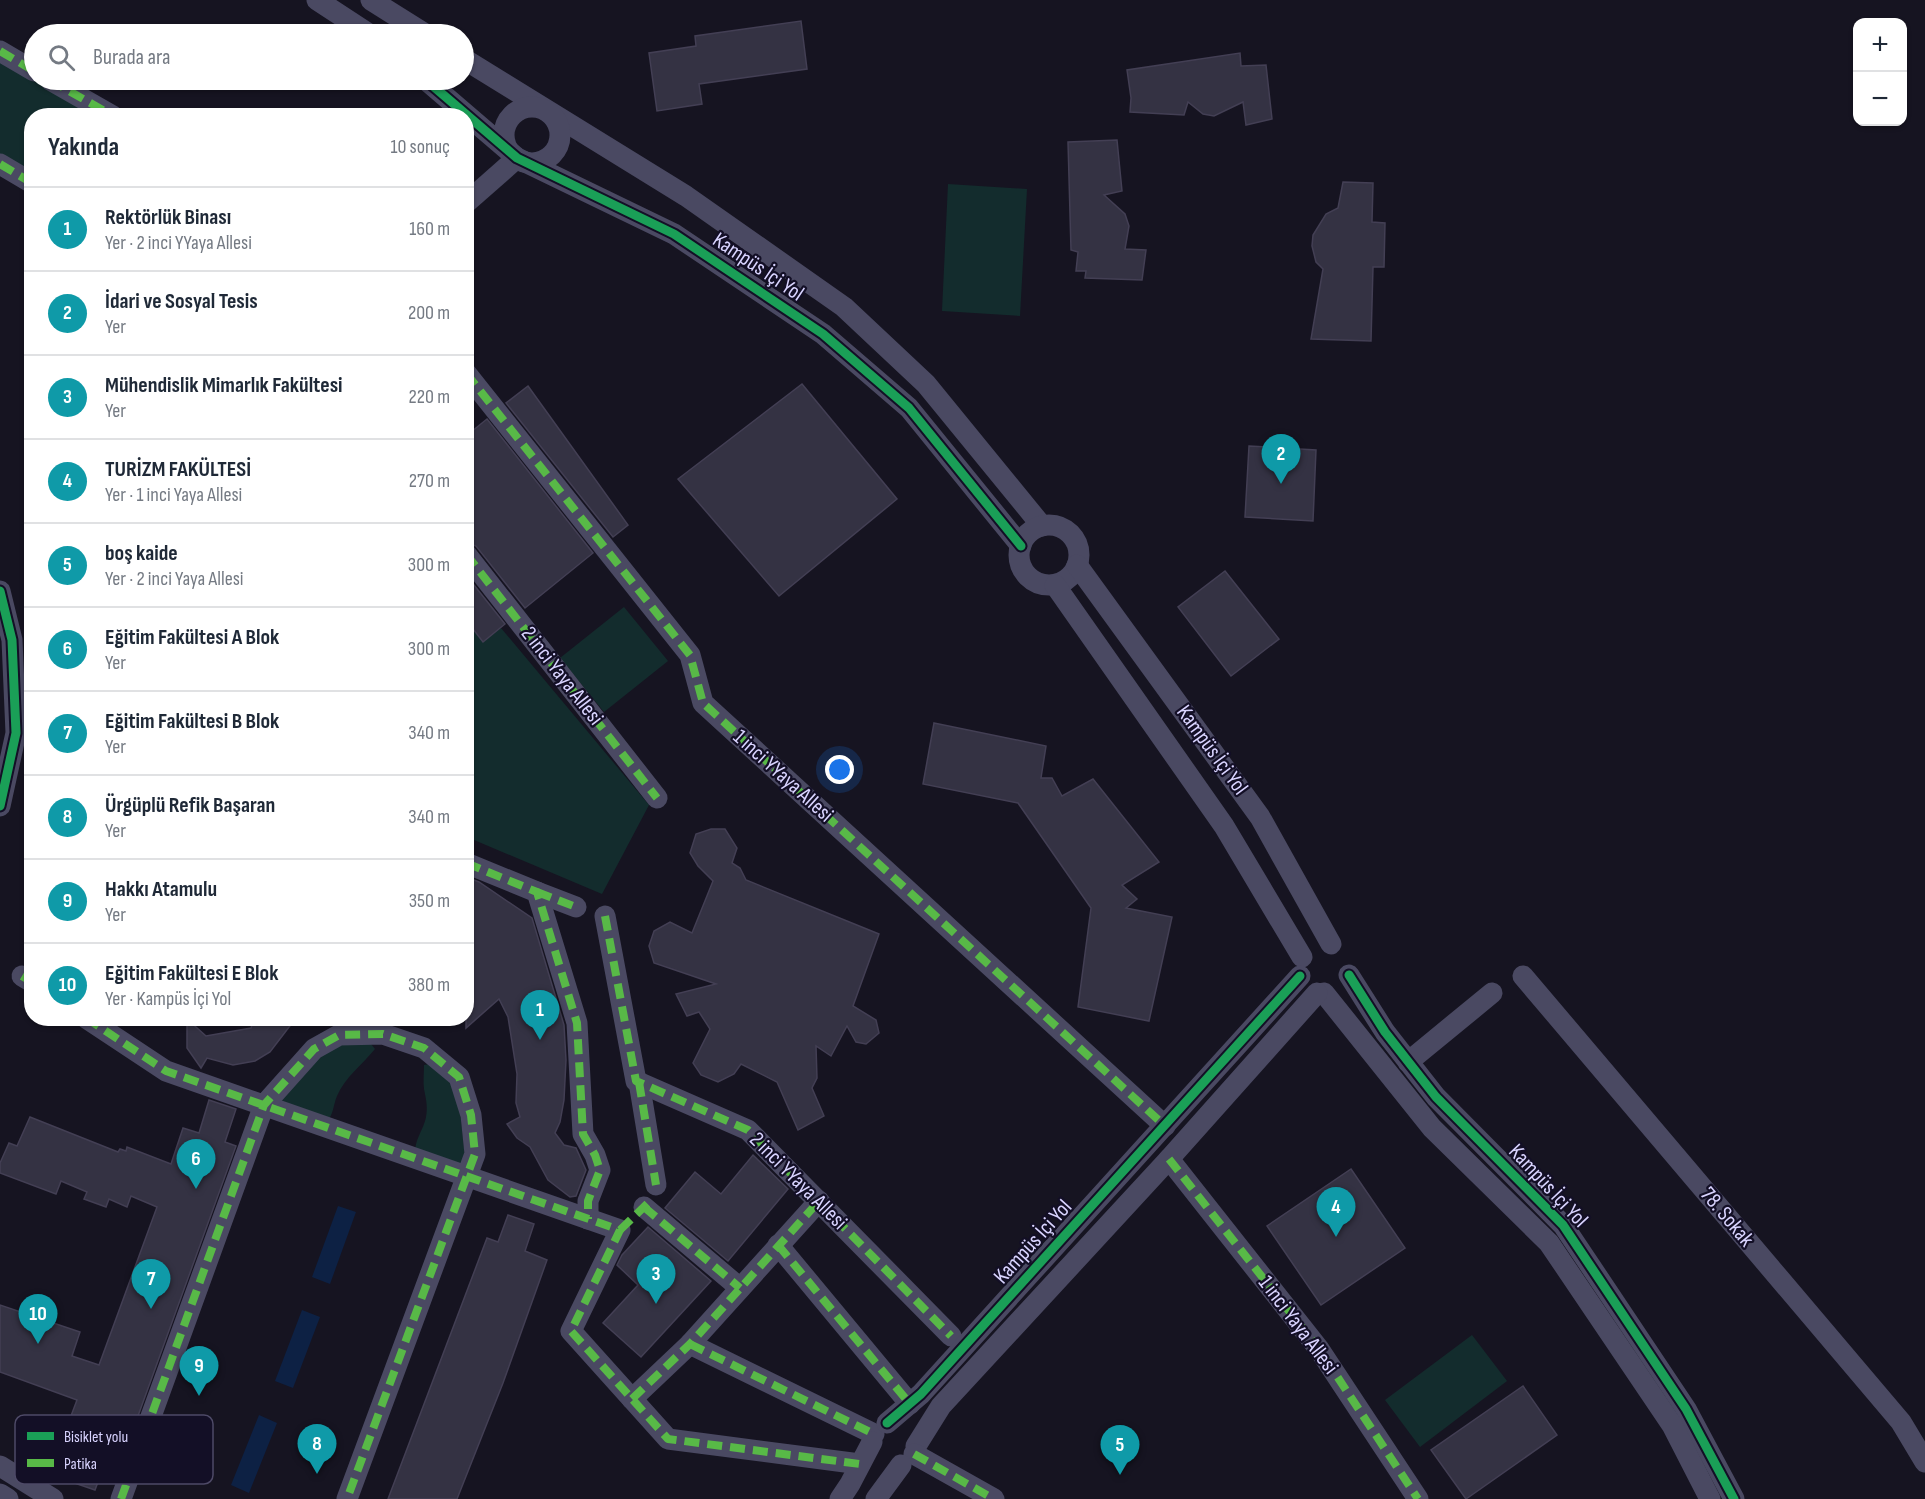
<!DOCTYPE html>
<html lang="tr">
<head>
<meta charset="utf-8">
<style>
  body { margin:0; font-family:"Sofia Sans Condensed",sans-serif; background:#f6f6f7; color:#1f2937 }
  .controls { position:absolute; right:18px; top:18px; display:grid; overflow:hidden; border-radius:12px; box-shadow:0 2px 4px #0004 }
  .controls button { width:54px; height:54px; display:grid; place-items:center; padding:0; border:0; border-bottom:2px solid #e0e1e3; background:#fff; color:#1f2937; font:30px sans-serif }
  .you { position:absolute; left:840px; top:770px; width:21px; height:21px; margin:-15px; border:4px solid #fff; border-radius:50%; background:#1a73e8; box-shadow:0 0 0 9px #1a73e833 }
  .badge { display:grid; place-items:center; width:39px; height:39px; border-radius:50%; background:#0f766e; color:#fff; font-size:20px; font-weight:700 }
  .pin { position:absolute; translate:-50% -50px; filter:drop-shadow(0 2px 3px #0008) }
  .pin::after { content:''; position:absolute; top:32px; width:21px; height:18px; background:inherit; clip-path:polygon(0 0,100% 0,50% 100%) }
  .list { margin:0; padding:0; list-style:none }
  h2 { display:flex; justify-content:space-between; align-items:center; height:78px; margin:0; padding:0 24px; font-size:26px }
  h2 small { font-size:20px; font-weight:400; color:#747a83 }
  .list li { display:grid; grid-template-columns:39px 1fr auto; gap:18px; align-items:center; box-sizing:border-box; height:84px; padding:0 24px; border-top:2px solid #e0e1e3 }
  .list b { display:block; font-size:22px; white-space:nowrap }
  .list p { margin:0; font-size:20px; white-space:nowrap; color:#747a83 }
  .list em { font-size:20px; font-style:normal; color:#747a83 }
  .icon { flex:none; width:33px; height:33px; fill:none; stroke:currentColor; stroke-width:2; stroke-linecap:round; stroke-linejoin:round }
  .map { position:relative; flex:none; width:1925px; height:1499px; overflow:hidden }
  .search { position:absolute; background:#fff; box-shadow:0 2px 4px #0004; left:24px; top:24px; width:450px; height:66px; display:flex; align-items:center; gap:15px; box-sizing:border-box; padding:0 21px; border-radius:33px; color:#747a83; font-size:22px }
  .panel { position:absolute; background:#fff; box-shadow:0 2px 4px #0004; left:24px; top:108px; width:450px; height:918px; border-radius:24px }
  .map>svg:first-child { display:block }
  .green { fill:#132c2d }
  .water { fill:#0d2144 }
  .building { fill:#343243; stroke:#433f54; stroke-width:1.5 }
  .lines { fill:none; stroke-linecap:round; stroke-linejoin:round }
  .minor { stroke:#4a4962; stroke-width:21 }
  .quiet { stroke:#58b947; stroke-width:8; stroke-dasharray:15 8; stroke-linecap:butt }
  .cycleway-casing { stroke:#130f26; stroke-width:13 }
  .cycleway { stroke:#1a9f57; stroke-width:9 }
  .labels { text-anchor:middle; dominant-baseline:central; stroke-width:4.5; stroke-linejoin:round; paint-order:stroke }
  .street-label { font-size:22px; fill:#d9d4ff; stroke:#130f26 }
  .key { fill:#130f26; stroke:#4e4a67; stroke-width:1.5 }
  .key-label { font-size:16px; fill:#d9d4ff }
</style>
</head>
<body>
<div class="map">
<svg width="1925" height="1499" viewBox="0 0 1925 1499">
  <rect width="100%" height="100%" fill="#161421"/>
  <!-- green -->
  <g class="green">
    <polygon points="0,51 113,115 32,116 31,183 0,164"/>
    <polygon points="948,184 1027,189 1020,316 942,311"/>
    <polygon points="624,607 668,661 604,712 560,658"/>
    <polygon points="466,620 483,642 501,628 649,805 602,894 467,837"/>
    <path d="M367,1039l8,10c-13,16 -30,28 -38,47 -4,9 -3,19 -11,26l-47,-23 52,-54z"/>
    <path d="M436,1063l21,20 9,83 -50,-13c-3,-11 8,-24 10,-36 2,-10 0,-18 -2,-28 -1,-8 0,-16 0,-24z"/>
    <polygon points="1472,1335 1507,1381 1420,1447 1385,1400"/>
  </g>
  <!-- water -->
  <g class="water">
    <polygon points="338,1206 356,1212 330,1284 312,1277"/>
    <polygon points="302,1310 320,1317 293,1388 275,1381"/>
    <polygon points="259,1415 277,1423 249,1493 231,1485"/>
  </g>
  <!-- building -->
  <g class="building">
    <polygon points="801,21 807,69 699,84 702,104 657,111 649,53 696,46 695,36"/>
    <polygon points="1240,53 1241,66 1266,65 1272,119 1246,125 1243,102 1214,116 1203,114 1188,102 1184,115 1130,112 1131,98 1127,70"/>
    <polygon points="1117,140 1122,191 1104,195 1125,214 1129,226 1125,249 1146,250 1142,280 1085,278 1086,271 1076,271 1078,252 1071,250 1068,142"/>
    <polygon points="1343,182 1373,183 1372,222 1385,223 1384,267 1373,267 1371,341 1311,339 1323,269 1316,262 1312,246 1313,235 1326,214 1338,208"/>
    <polygon points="802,384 897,499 779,596 678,479"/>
    <polygon points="528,386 628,525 613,537 506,403"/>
    <polygon points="487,419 593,553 525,608 476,546 466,542 466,436"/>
    <polygon points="1249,446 1316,450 1313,521 1245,517"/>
    <polygon points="1225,571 1279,639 1231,676 1178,607"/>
    <polygon points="466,575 505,624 483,642 466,620"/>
    <polygon points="934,723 1046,746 1041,778 1052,778 1062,796 1093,779 1159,862 1122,885 1137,899 1126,908 1172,917 1149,1021 1078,1007 1091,908 1018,803 923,784"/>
    <polygon points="711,829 725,829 737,848 732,863 740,868 746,880 879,934 853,1006 876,1020 879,1033 866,1044 856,1042 847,1026 831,1056 816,1046 817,1078 812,1088 824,1116 798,1130 777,1082 741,1064 734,1074 718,1082 701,1075 693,1063 710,1029 699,1012 687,1016 676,994 716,984 654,963 649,946 654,931 670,922 692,933 713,881 698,866 690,853 696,834"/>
    <polygon points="466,877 479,882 532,918 564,1025 566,1060 564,1100 560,1122 555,1133 564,1145 576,1148 586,1170 576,1196 570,1197 548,1180 530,1147 517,1138 507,1124 520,1117 516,1103 517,1074 508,1017 499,999 466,1028"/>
    <polygon points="254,1018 296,1018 270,1052 255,1061 233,1065 207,1058 201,1068 187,1048 187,1019 206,1036 251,1028"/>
    <polygon points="209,1100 236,1109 225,1142 236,1146 122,1460 108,1455 95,1490 57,1477 71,1440 63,1437 77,1400 0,1372 0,1305 80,1332 72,1356 99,1365 157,1207 131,1196 127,1207 109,1199 106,1207 84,1199 87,1192 61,1181 56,1194 0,1173 0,1163 9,1143 17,1146 30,1117 118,1152 120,1149 126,1151 127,1147 171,1164 183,1128 199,1133"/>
    <polygon points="753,1155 788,1189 728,1261 665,1208 695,1172 721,1194"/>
    <polygon points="1351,1169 1405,1248 1321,1305 1267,1226"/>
    <polygon points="508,1215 534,1224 525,1251 547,1260 503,1383 457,1499 388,1499 487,1238 498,1242"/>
    <polygon points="648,1227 711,1281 641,1357 603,1323 638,1285 617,1265 622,1255"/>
    <polygon points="1523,1386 1557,1435 1466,1499 1431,1450"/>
  </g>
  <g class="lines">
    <!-- minor -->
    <g class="minor">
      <polyline points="317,0 369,34"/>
      <polyline points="371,0 425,34"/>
      <polyline points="0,51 34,71"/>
      <polyline points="464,59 686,196 844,307 926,384 1042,526"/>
      <polyline points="50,80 113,116"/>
      <polyline points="426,80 517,158 674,234 823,334 909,408 1021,546"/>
      <circle cx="532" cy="135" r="28"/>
      <polyline points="0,164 32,183"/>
      <polyline points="466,203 517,158"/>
      <polyline points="466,373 690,655 703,703 1165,1126"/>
      <circle cx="1049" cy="555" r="30"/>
      <polyline points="466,554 657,798"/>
      <polyline points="1077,565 1260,817 1331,944"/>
      <polyline points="1055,585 1224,826 1302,957"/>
      <polyline points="0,591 12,640 16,733 0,806"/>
      <polyline points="466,863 537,892 577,1023 583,1134 595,1155 600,1170 588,1201 588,1219"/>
      <polyline points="537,892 576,907"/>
      <polyline points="605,916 636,1081 748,1130 951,1336"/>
      <polyline points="1349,975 1385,1032 1436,1097 1563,1225 1686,1409 1734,1499"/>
      <polyline points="22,976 32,982"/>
      <polyline points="1523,976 1901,1422 1925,1462"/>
      <polyline points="1324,993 1432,1128 1549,1243 1672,1425 1710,1499"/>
      <polyline points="86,1018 166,1071 620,1230 571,1331 668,1439 860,1464"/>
      <polyline points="1408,1062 1492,993"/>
      <polyline points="639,1082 656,1185"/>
      <polyline points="1169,1159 1319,1349 1418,1499"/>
      <polyline points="644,1207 740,1288"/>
      <polyline points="778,1245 910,1404"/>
      <polyline points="690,1344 874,1434"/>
      <polyline points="632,1399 690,1344 819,1201"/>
      <polyline points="887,1423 921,1394 1300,976"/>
      <polyline points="916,1446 941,1406 1169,1159 1317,993"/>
      <polyline points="914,1454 994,1499"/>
      <polyline points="0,1466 53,1499"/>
      <polyline points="0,1494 8,1499"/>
      <polyline points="121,1499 264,1105 314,1049 339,1035 383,1034 424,1048 459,1077 471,1115 475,1154 347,1499"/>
      <polyline points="840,1499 850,1484 872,1442"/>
      <polyline points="876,1499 901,1465"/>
    </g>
    <!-- quiet -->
    <g class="quiet">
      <polyline points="0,51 34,71"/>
      <polyline points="50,80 113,116"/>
      <polyline points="0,164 32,183"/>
      <polyline points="466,373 690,655 703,703 1165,1126"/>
      <polyline points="466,554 657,798"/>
      <polyline points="466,863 537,892 577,1023 583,1134 595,1155 600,1170 588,1201 588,1219"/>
      <polyline points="537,892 576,907"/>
      <polyline points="605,916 636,1081 748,1130 951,1336"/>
      <polyline points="22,976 32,982"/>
      <polyline points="86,1018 166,1071 620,1230 571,1331 668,1439 860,1464"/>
      <polyline points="639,1082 656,1185"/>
      <polyline points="1169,1159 1319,1349 1418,1499"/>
      <polyline points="644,1207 740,1288"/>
      <polyline points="620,1230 651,1200"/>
      <polyline points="778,1245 910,1404"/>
      <polyline points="690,1344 874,1434"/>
      <polyline points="632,1399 690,1344 819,1201"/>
      <polyline points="914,1454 994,1499"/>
      <polyline points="121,1499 264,1105 314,1049 339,1035 383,1034 424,1048 459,1077 471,1115 475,1154 347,1499"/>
    </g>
    <defs>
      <g id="cycleway">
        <polyline points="426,80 517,158 674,234 823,334 909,408 1021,546"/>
        <polyline points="0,591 12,640 16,733 0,806"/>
        <polyline points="1349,975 1385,1032 1436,1097 1563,1225 1686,1409 1734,1499"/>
        <polyline points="887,1423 921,1394 1300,976"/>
      </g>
    </defs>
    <!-- cycleway casing -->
    <use href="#cycleway" class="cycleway-casing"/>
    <!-- cycleway -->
    <use href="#cycleway" class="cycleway"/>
  </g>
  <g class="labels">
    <!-- street labels -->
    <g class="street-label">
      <text transform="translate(758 267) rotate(34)">Kampüs İçi Yol</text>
      <text transform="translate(562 676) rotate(52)">2 inci Yaya Allesi</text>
      <text transform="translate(1212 750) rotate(54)">Kampüs İçi Yol</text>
      <text transform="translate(783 776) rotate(42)">1 inci YYaya Allesi</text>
      <text transform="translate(798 1181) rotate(45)">2 inci YYaya Allesi</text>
      <text transform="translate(1548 1186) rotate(47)">Kampüs İçi Yol</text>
      <text transform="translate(1727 1217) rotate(50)">78. Sokak</text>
      <text transform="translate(1033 1242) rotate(-48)">Kampüs İçi Yol</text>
      <text transform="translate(1298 1325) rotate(53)">1 inci Yaya Allesi</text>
    </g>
  </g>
  <!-- legend -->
  <rect x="15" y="1415" width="198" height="69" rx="9" class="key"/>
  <rect x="27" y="1432" width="27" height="8" fill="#1a9f57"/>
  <rect x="27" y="1459" width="27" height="8" fill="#58b947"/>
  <g class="key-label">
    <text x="64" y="1442">Bisiklet yolu</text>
    <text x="64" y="1469">Patika</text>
  </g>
</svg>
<div class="controls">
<button>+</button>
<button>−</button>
</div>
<div class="you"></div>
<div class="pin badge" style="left:540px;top:1040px;background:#0f9aa8">1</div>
<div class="pin badge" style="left:1281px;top:484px;background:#0f9aa8">2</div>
<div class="pin badge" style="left:656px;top:1304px;background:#0f9aa8">3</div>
<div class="pin badge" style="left:1336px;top:1237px;background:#0f9aa8">4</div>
<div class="pin badge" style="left:1120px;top:1475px;background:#0f9aa8">5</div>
<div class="pin badge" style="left:196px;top:1189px;background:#0f9aa8">6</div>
<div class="pin badge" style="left:151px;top:1309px;background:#0f9aa8">7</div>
<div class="pin badge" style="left:317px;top:1474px;background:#0f9aa8">8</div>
<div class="pin badge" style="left:199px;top:1396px;background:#0f9aa8">9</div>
<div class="pin badge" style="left:38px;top:1344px;background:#0f9aa8">10</div>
<div class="search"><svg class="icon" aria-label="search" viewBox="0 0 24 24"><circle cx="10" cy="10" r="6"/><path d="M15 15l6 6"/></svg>Burada ara</div>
<section class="panel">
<h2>Yakında<small>10 sonuç</small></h2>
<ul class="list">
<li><span class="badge" style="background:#0f9aa8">1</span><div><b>Rektörlük Binası</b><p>Yer · 2 inci YYaya Allesi</p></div><em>160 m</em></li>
<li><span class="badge" style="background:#0f9aa8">2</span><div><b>İdari ve Sosyal Tesis</b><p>Yer</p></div><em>200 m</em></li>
<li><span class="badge" style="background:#0f9aa8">3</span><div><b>Mühendislik Mimarlık Fakültesi</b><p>Yer</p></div><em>220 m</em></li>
<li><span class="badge" style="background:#0f9aa8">4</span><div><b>TURİZM FAKÜLTESİ</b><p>Yer · 1 inci Yaya Allesi</p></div><em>270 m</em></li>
<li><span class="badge" style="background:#0f9aa8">5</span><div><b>boş kaide</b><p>Yer · 2 inci Yaya Allesi</p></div><em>300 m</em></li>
<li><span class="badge" style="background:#0f9aa8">6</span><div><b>Eğitim Fakültesi A Blok</b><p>Yer</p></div><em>300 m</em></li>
<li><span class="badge" style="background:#0f9aa8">7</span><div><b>Eğitim Fakültesi B Blok</b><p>Yer</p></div><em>340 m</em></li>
<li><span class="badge" style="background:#0f9aa8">8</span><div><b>Ürgüplü Refik Başaran</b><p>Yer</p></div><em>340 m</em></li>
<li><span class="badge" style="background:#0f9aa8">9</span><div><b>Hakkı Atamulu</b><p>Yer</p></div><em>350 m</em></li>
<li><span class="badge" style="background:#0f9aa8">10</span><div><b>Eğitim Fakültesi E Blok</b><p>Yer · Kampüs İçi Yol</p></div><em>380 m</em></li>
</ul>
</section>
</div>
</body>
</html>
